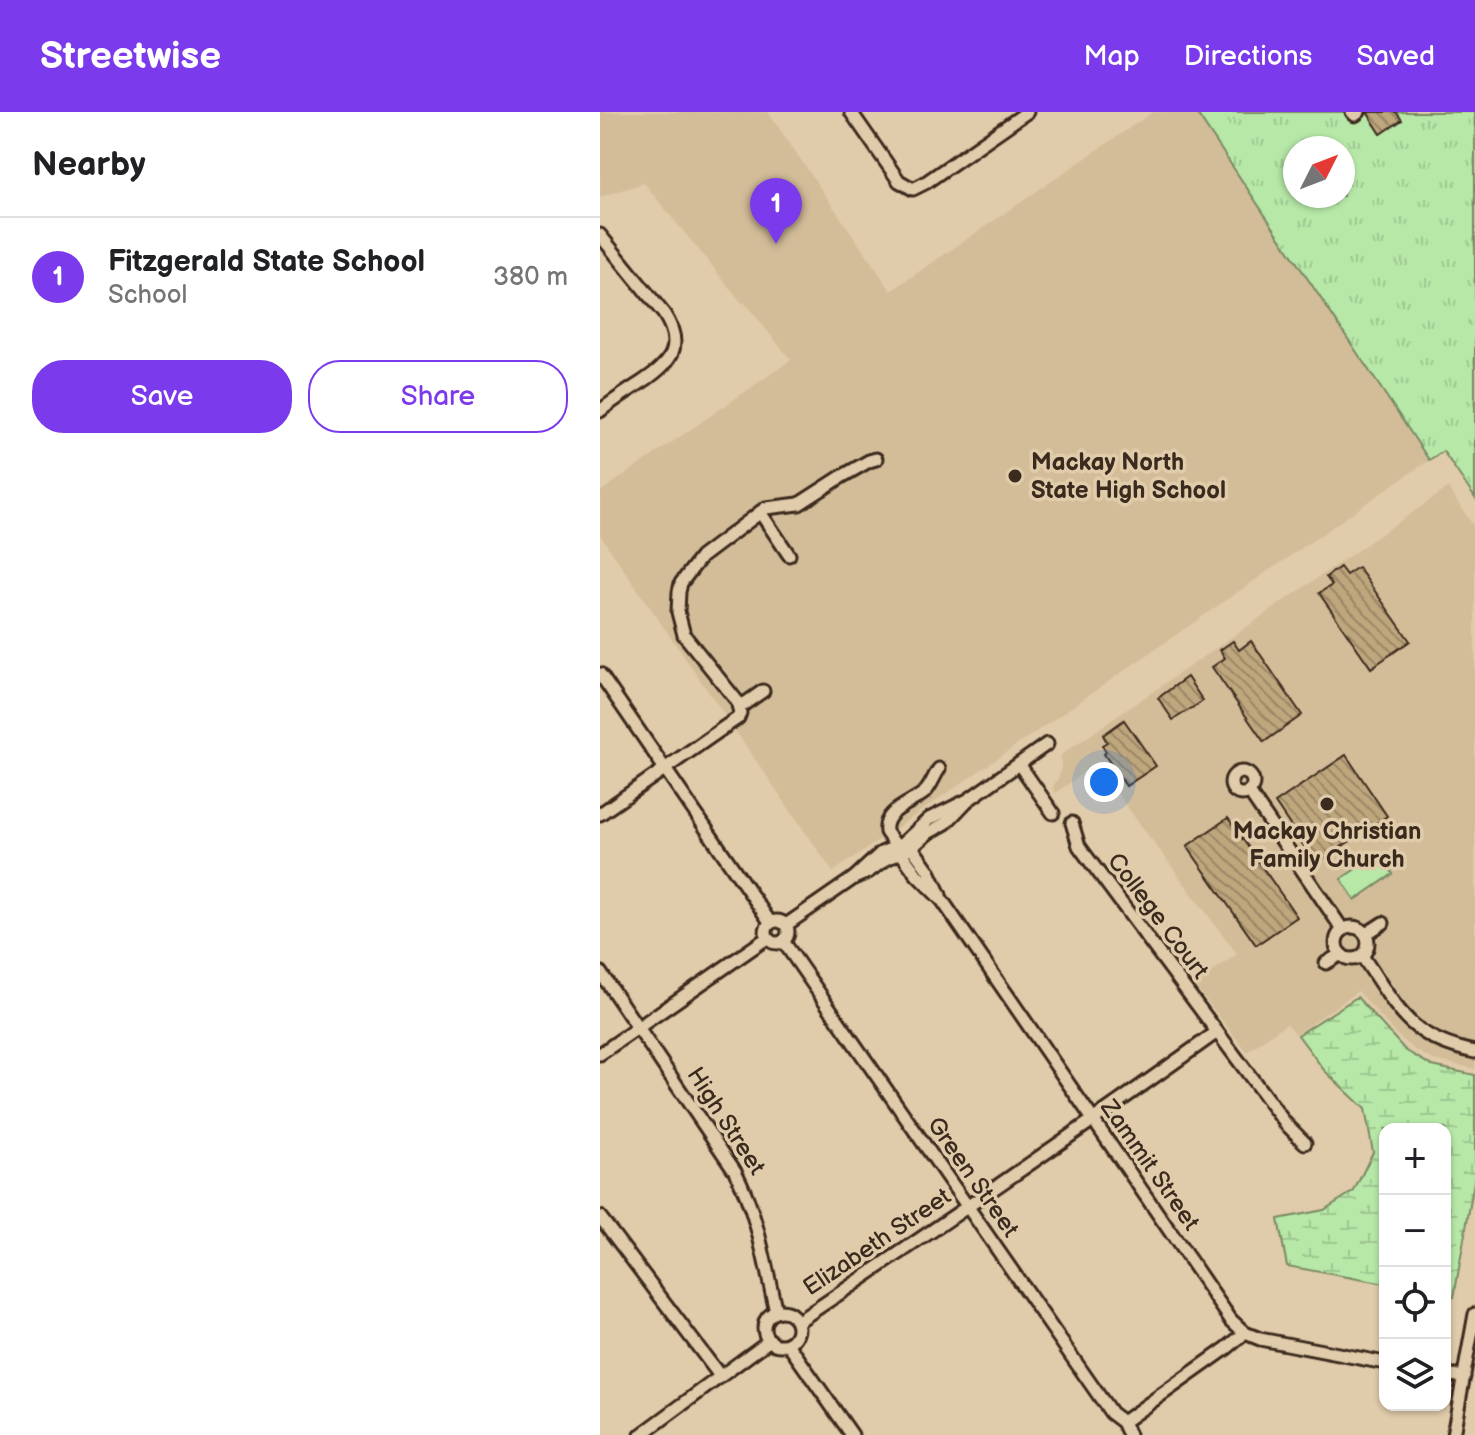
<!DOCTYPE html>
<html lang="en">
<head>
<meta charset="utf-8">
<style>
  body { margin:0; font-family:"Balsamiq Sans",sans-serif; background:#f6f6f6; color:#202124 }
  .controls { position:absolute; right:24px; bottom:24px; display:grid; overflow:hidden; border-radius:16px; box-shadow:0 2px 6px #0004 }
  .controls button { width:72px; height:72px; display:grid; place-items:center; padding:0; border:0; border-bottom:2px solid #e0e0e0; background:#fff; color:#202124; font:40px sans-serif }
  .compass { position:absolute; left:683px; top:24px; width:72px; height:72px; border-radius:50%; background:#fff; box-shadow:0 2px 6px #0004; rotate:48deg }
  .you { position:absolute; left:504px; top:670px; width:28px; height:28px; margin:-20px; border:6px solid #fff; border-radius:50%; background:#1a73e8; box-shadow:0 0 0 12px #1a73e833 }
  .badge { display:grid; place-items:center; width:52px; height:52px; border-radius:50%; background:#7c3aed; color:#fff; font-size:26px; font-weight:700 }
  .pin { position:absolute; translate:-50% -66px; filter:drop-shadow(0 2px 4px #0008) }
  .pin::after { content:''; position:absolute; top:42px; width:28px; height:24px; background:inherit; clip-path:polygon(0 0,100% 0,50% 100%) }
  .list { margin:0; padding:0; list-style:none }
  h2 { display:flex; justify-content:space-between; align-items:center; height:104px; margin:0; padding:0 32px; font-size:34px }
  h2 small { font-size:26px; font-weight:400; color:#757577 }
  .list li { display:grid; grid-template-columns:52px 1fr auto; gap:24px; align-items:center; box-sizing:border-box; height:120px; padding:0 32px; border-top:2px solid #e0e0e0 }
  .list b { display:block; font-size:30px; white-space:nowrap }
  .list p { margin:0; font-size:26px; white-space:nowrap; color:#757577 }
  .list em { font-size:26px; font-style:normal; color:#757577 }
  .actions { display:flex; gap:16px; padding:24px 32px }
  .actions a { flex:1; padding:18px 0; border:2px solid #7c3aed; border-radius:32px; text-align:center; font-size:28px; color:#7c3aed }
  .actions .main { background:#7c3aed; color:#fff }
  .icon { flex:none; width:44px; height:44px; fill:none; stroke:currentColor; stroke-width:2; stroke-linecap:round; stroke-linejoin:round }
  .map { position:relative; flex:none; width:875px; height:1323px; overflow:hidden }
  header { display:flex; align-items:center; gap:48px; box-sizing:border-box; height:112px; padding:0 40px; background:#7c3aed; color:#fff }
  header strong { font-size:38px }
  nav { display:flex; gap:44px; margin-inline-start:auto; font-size:28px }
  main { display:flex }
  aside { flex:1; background:#fff }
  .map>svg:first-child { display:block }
  .built { fill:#d3bd99 }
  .green { fill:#b7e8a8; stroke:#798963; stroke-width:2 }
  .wetland { fill:url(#wetland-marsh); stroke:#798963; stroke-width:2 }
  .park { fill:url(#park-tufts); stroke:#798963; stroke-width:2; fill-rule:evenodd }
  .building { fill:url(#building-back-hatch); stroke:#3b2a1e; stroke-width:2 }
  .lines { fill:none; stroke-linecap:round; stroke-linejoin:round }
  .minor-casing { stroke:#3b2a1e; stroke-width:17 }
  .minor { stroke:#e0cbaa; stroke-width:11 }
  .poi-dot { fill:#3b2a1e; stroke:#e0cbaa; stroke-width:3 }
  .labels { text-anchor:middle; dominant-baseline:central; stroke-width:7; stroke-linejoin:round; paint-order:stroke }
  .poi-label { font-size:24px; font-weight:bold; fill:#3b2a1e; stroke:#e0cbaa; text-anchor:start }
  .street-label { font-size:24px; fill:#3b2a1e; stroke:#e0cbaa }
</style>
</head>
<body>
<header>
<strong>Streetwise</strong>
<nav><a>Map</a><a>Directions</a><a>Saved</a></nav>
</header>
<main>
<aside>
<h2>Nearby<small></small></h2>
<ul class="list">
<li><span class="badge">1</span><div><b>Fitzgerald State School</b><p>School</p></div><em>380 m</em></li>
</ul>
<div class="actions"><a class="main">Save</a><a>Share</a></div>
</aside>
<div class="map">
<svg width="875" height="1323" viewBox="0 0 875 1323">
  <defs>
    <pattern id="wetland-marsh" width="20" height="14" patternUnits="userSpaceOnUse" patternTransform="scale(2)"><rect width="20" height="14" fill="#b7e8a8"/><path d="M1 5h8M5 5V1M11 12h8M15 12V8" fill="none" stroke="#9ec790"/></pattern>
    <pattern id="park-tufts" width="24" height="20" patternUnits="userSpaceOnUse" patternTransform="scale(2)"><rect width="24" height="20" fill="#b7e8a8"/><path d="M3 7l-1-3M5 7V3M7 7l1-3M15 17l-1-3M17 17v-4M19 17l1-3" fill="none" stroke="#9ec790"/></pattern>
    <pattern id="building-back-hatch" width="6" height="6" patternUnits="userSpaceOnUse" patternTransform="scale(2)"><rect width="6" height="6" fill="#bea67d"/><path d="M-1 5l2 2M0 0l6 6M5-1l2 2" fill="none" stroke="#9c8766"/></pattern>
  </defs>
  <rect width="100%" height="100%" fill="#e0cbaa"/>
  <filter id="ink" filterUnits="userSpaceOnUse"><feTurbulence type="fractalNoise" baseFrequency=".0125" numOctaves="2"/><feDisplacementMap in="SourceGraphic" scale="16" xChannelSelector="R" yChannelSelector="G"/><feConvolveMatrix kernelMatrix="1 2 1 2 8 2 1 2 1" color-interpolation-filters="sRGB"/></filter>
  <g filter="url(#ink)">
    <!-- built -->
    <g class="built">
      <polygon points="0,0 168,0 291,179 553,0 596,0 829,348 233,760 0,423 0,380 191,248 144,190 142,191 44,71 0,85"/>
      <polygon points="848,376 875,416 875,957 834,948 815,938 797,923 758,879 696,922 687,911 647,940 594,873 637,842 495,652 456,681 452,676 458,667 461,655 461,643"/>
    </g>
    <!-- green -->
    <polygon class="green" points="779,741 793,762 755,788 741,767"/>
    <!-- wetland -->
    <polygon class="wetland" points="757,885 805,938 832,954 875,963 875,1064 854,1185 845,1183 845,1017 785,1017 785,1172 687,1154 678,1107 724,1098 754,1079 773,1040 765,997 724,958 698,923"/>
    <!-- park -->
    <path class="park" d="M596,0h279v386l-32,-47 -14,9zM695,36h48v48h-48z"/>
    <!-- building -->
    <g class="building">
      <polygon points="767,0 796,0 802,8 781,22"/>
      <polygon points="740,455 746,463 758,455 810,529 771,556 719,481 732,473 726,465"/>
      <polygon points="633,529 639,538 651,529 702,603 664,630 612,555 625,546 620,538"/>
      <polygon points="587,565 603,589 573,608 558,586"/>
      <polygon points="524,608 556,654 526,674 504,642 506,640 502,633 507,630 503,623"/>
      <polygon points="746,643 787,704 716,752 675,691"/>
      <polygon points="628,706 697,805 656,833 587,734"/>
    </g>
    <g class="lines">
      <defs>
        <g id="minor">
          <polyline points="251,0 299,69 313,77 325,71 427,0"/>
          <polyline points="752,0 755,3 759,0"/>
          <path d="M0,123l64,79c21,33 7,49 -22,68 -14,9 -28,18 -42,29"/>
          <polyline points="160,400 189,443"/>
          <polyline points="0,562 170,810"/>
          <polyline points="140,595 163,579"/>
          <polyline points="419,652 453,701"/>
          <path d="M339,657c-5,7 -8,17 -14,23 -14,12 -42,18 -39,40l31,43 25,25 289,420 14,13 15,6 125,24"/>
          <circle cx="642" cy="671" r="11"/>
          <polyline points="649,680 743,818"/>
          <polyline points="0,702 129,612 138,606 140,601 137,589 84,523 78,500 79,480 81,471 101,445 166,396 199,392 241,365 269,349 276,347"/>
          <polyline points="472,711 479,734 484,741 685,1011 705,1031"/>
          <polyline points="308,730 329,759 340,783"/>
          <polyline points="254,766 281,741 302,732 329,707 368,688 447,632"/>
          <circle cx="177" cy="820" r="11"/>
          <polyline points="186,813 254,766 268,760 286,747 312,735 328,721 346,711 366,690"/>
          <circle cx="752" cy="831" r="16"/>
          <polyline points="766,822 783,811"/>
          <polyline points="183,829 511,1301 523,1310 529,1323"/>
          <path d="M762,844c36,52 45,82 113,96"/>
          <polyline points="726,851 741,842"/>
          <path d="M0,860l135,199c23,44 30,93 41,141"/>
          <polyline points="0,942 167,826"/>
          <polyline points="0,1105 120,1264"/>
          <circle cx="181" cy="1216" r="17"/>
          <path d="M197,1210c142,-95 282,-191 420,-290"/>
          <polyline points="188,1232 252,1323"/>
          <polyline points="845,1262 864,1265"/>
          <polyline points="523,1310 627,1236 645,1221"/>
          <polyline points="41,1323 170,1228"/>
          <polyline points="853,1323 875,1202"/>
        </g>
      </defs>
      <!-- minor casing -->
      <use href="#minor" class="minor-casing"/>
      <!-- minor -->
      <use href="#minor" class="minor"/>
    </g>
  </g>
  <!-- markers -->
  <g class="poi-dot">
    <circle cx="415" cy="364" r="8"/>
    <circle cx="727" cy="692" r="8"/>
  </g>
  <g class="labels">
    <!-- poi labels -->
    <g class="poi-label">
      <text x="431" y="350">Mackay North<tspan x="431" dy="28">State High School</tspan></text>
      <text x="727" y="719" text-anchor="middle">Mackay Christian<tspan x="727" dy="28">Family Church</tspan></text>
    </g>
    <!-- street labels -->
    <g class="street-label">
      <text transform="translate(558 804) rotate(53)">College Court</text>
      <text transform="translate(126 1009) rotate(57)">High Street</text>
      <text transform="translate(550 1053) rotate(55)">Zammit Street</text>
      <text transform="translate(373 1065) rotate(55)">Green Street</text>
      <text transform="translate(277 1130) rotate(-34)">Elizabeth Street</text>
    </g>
  </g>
</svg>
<div class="controls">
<button>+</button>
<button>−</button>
<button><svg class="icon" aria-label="locate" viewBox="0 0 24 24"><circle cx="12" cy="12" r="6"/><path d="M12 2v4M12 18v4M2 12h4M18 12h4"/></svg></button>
<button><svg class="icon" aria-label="layers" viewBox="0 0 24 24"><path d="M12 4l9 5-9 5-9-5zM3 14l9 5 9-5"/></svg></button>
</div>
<svg class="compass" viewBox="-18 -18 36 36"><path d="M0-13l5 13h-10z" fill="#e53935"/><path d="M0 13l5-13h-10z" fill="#757577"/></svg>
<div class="you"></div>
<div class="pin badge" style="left:176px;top:132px">1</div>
</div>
</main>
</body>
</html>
